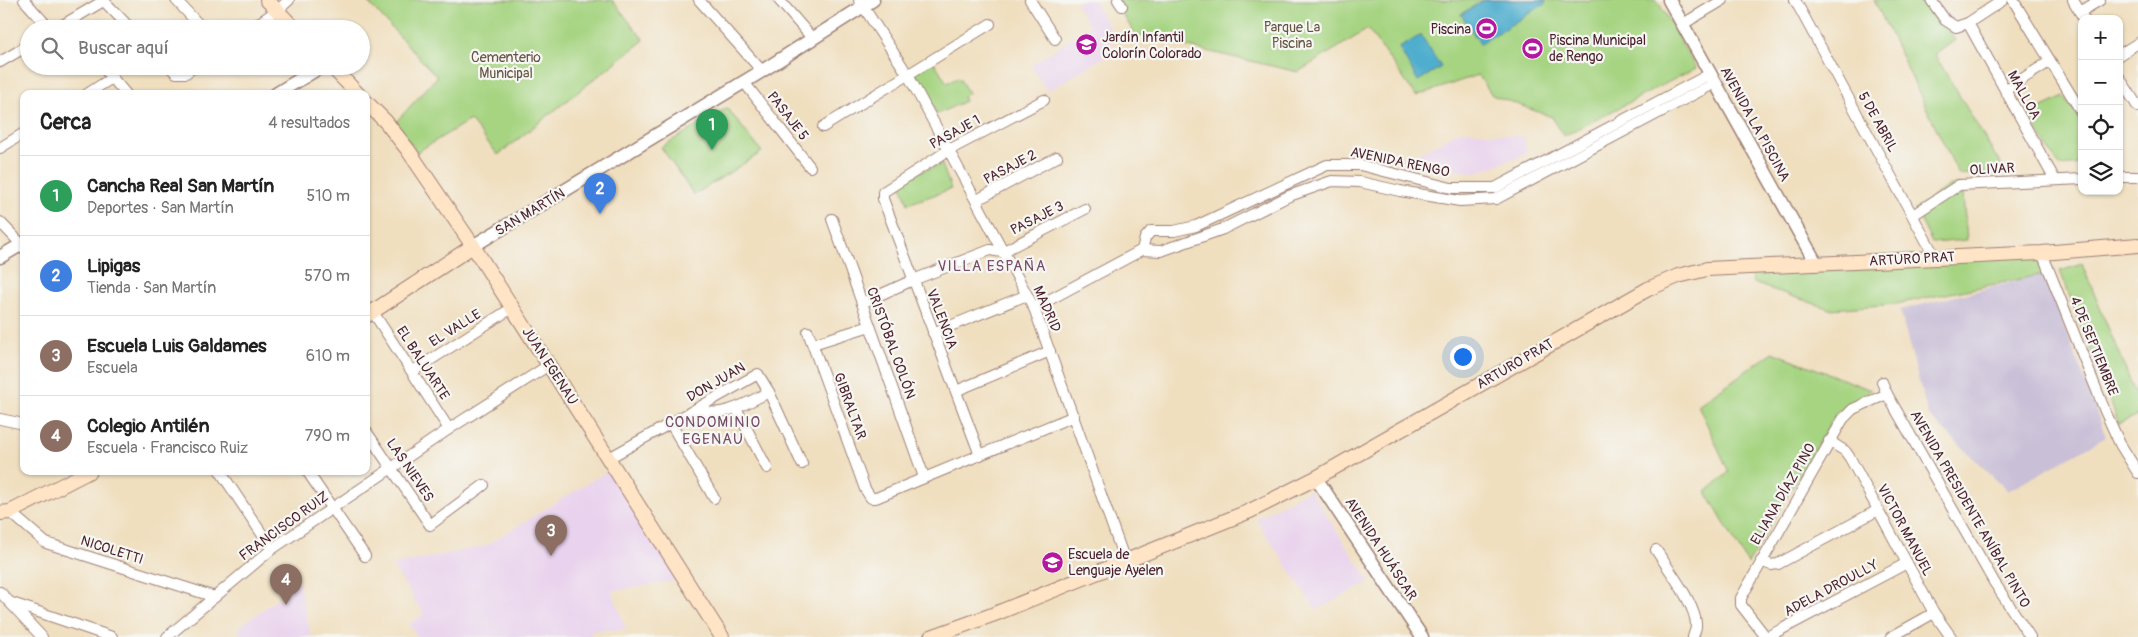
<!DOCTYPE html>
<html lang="es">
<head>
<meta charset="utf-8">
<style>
  body { margin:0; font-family:Pangolin,sans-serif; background:#f2f2f2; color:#222 }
  .controls { position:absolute; right:15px; top:15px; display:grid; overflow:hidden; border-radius:10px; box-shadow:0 1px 4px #0004 }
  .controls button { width:45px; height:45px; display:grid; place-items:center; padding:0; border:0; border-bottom:1px solid #e0e0e0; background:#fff; color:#222; font:25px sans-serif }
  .you { position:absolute; left:1462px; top:356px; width:18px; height:18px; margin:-12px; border:4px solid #fff; border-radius:50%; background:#1a73e8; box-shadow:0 0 0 8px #1a73e833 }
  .badge { display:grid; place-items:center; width:32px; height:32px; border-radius:50%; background:#ea580c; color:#fff; font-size:16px; font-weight:700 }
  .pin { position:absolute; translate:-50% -41px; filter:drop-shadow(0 1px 2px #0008) }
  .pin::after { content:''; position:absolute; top:26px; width:18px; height:15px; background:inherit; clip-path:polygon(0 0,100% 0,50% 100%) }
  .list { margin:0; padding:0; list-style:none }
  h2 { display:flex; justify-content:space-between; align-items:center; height:65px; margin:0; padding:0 20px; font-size:21px }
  h2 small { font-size:16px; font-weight:400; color:#767676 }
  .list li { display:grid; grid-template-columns:32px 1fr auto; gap:15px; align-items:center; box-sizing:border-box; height:80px; padding:0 20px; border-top:1px solid #e0e0e0 }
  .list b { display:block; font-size:19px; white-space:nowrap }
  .list p { margin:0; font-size:16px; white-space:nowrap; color:#767676 }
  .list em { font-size:16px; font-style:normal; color:#767676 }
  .icon { flex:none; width:28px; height:28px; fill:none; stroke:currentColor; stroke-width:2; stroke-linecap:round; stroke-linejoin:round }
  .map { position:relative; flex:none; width:2138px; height:637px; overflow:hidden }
  .search { position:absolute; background:#fff; box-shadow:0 1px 4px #0004; left:20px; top:20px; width:350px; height:55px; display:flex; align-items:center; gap:12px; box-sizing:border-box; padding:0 18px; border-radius:28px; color:#767676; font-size:19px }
  .panel { position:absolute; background:#fff; box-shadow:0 1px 4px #0004; left:20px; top:90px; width:350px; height:385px; border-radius:10px }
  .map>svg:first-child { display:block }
  .built { fill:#e9d2ed }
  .industrial { fill:#c9bfd7 }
  .green { fill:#a6d481; stroke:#787a56 }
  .water { fill:#4faece; stroke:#4c667c }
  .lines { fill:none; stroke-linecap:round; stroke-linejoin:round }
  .minor-casing { stroke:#9d7f75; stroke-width:12 }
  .tertiary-casing { stroke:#9d7f75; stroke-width:15 }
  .secondary-casing { stroke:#9d7f75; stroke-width:16 }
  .minor { stroke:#fff; stroke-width:10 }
  .tertiary { stroke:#fff; stroke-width:12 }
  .secondary { stroke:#ffe4c6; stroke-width:14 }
  .labels { text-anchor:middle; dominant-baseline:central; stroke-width:4.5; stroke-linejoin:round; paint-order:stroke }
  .park-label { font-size:14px; fill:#665545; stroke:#f6f6f2 }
  .poi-label { font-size:14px; fill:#4a1f2b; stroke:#f6f6f2; text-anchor:start }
  .street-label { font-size:14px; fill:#4a1f2b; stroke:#f6f6f2 }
  .neighbourhood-label { font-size:15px; letter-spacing:1px; fill:#754b69; stroke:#f6f6f2 }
</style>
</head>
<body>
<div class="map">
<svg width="2138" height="637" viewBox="0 0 2138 637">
  <rect width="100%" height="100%" fill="#f6f6f2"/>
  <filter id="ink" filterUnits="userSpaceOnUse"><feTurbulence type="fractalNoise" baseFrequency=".02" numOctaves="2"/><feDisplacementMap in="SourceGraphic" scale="10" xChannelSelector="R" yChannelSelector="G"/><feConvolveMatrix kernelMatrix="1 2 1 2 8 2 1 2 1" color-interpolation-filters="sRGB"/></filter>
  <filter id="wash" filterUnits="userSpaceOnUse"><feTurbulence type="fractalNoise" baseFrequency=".0096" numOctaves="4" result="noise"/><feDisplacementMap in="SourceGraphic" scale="20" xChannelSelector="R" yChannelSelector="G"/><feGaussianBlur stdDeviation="1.12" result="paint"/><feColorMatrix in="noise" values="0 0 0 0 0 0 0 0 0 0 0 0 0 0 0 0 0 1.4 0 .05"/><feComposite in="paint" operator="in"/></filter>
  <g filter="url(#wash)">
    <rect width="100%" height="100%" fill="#f0dfbf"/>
    <!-- built -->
    <g class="built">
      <polygon points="1082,0 1093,0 1114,36 1108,55 1047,91 1031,65 1090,26 1076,4"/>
      <polygon points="1462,130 1525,137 1526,154 1474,173 1409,159"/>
      <polygon points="609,470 680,580 612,591 626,629 590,631 592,637 418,637 409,624 424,614 392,565 485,546"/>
      <polygon points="1310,490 1370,582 1316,610 1256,519"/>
      <polygon points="299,583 311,637 241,637 239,627"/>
    </g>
    <!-- industrial -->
    <polygon class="industrial" points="2045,274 2106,437 2008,491 1928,415 1900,310"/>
    <!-- green -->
    <g class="green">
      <polygon points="366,0 612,0 644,40 498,155 470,120 417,152 395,123 437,77"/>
      <polygon points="1113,0 1657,0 1696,68 1564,136 1552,117 1492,95 1478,75 1416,96 1368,29 1298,72 1136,35"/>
      <polygon points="1874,0 1929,0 1955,40 1935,55 2005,172 1959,175"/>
      <polygon points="933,60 947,83 959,77 968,93 963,96 965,101 937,114 914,72"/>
      <polygon points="2064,97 2082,122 2082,164 2059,166 2028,114"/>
      <polygon points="727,108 762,152 694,195 661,147"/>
      <polygon points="942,164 951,189 908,204 899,179"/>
      <polygon points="1950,185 1962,185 1967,240 1932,243 1915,209"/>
      <polygon points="2034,252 2045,274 1896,304 1830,309 1753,283 1749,269"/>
      <polygon points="2082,264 2138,400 2138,415 2119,424 2060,271"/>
      <polygon points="1773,352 1871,390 1835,415 1748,564 1706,492 1729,472 1698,405"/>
    </g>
    <!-- water -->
    <g class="water">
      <polygon points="1484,0 1544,0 1546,3 1480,44 1461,14"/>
      <polygon points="1421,35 1441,67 1418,81 1399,48"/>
    </g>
  </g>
  <g filter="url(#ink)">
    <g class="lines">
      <defs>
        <g id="minor">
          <polyline points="24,0 50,29"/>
          <polyline points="103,0 131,29"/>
          <polyline points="176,0 203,29"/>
          <polyline points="699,0 762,71"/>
          <polyline points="779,0 812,38"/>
          <polyline points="859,0 908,75 1034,308 1125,561"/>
          <polyline points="1030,0 1055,39"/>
          <polyline points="1118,0 1122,6"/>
          <polyline points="1795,0 1935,257"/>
          <polyline points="1931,0 1945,20 1956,27 1968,23 2003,0"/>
          <polyline points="2013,0 2082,113"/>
          <polyline points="2073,0 2084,19"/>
          <polyline points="2080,12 2100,0"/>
          <polyline points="1968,23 2055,180"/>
          <polyline points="1683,24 1723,0"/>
          <polyline points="56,29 105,0"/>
          <polyline points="250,29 278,10 289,0"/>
          <polyline points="2119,55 2138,43"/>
          <polyline points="0,62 29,45"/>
          <polyline points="102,66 126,94"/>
          <polyline points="169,66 176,73 186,73 195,66"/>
          <polyline points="2119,77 2138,107"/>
          <polyline points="744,82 810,167"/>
          <polyline points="2005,90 2049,62"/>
          <polyline points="87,94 112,78"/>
          <polyline points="823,127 990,24"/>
          <polyline points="0,148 24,133"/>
          <polyline points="2119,177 2138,177"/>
          <polyline points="977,200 1057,157"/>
          <polyline points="1913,215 1959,185 2082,179"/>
          <polyline points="832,219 924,477"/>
          <polyline points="0,222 24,247"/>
          <polyline points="1142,250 1145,238 1151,231 1174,231 1196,226 1327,165 1360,165 1451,188 1495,188 1710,74"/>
          <polyline points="2042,253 2105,411 2120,444 2138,473"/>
          <polyline points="862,303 913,280 990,250 1002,252 1085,209"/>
          <polyline points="1034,308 1142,250 1161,251 1223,229 1289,196 1332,181 1360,182 1400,191 1460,201 1496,199 1715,83"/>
          <polyline points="373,312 449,429"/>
          <polyline points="808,332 865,489 871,498 876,498 1074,416"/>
          <polyline points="933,333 1027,295"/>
          <polyline points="813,344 870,326"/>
          <polyline points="413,371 512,308"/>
          <polyline points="956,391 1050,351"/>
          <polyline points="1887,394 1994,582 2030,637"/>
          <polyline points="736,408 767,468"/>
          <path d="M697,409c23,11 50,-6 72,-17"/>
          <polyline points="0,419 24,424"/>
          <polyline points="671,424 714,498"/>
          <polyline points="366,431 430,525 484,485"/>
          <polyline points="1829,441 1845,451 1850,458 1934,613 1951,637"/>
          <polyline points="980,455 883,199 883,192 949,150 1044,100"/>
          <polyline points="609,458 758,374 769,392 802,464"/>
          <polyline points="220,471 272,549"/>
          <polyline points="307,471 365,556"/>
          <polyline points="10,512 46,543 215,597"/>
          <path d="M1656,550c11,17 41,56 40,76 0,3 -2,8 -3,11"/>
          <polyline points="1761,561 1771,565 1778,564 1878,510"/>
          <polyline points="0,592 42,637"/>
          <polyline points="9,602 112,637"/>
          <polyline points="167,637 272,549 449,429 549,365"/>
          <polyline points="1766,637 1741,605 1741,598 1843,419 1853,409 1887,394 1882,382"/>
          <polyline points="1767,637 1907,563"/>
          <polyline points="1891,637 1934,613"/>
        </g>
        <g id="tertiary">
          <polyline points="1669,0 1816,263"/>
          <polyline points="276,94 322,66"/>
          <polyline points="473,246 762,71 873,0"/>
          <polyline points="0,257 24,243"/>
          <polyline points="1316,478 1422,637"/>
        </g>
        <g id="secondary">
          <polyline points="267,0 295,29"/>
          <polyline points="331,66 358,94"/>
          <polyline points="366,102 386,122 408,150 473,246 722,637"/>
          <polyline points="366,316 473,246"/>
          <polyline points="0,513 10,512 90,471"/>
          <polyline points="931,637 992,615 1250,511 1316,478 1648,289 1678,276 1707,269 2042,253 2138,245"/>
        </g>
      </defs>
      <!-- minor casing -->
      <use href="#minor" class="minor-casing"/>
      <!-- tertiary casing -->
      <use href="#tertiary" class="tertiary-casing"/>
      <!-- secondary casing -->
      <use href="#secondary" class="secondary-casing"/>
      <!-- minor -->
      <use href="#minor" class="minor"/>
      <!-- tertiary -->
      <use href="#tertiary" class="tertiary"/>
      <!-- secondary -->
      <use href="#secondary" class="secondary"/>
    </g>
  </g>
  <!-- icons -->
  <defs>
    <symbol id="stadium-disc" viewBox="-11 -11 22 22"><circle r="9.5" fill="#b5179e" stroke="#f6f6f2"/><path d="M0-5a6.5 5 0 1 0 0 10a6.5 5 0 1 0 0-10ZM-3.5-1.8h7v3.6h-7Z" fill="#fff"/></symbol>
    <symbol id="school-disc" viewBox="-11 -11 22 22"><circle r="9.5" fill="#b5179e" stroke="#f6f6f2"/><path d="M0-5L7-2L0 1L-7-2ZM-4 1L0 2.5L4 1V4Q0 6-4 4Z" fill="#fff"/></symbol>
  </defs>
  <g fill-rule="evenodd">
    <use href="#stadium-disc" x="1474" y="16" width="25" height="25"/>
    <use href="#school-disc" x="1074" y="32" width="25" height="25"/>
    <use href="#stadium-disc" x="1520" y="36" width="25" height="25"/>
    <use href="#school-disc" x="1040" y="550" width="25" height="25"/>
  </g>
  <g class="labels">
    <!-- park labels -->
    <g class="park-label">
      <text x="1292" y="27">Parque La<tspan x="1292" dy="16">Piscina</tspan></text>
      <text x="506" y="57">Cementerio<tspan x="506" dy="16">Municipal</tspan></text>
    </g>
    <!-- poi labels -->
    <g class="poi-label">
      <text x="1471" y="29" text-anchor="end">Piscina</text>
      <text x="1102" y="37">Jardín Infantil<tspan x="1102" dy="16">Colorín Colorado</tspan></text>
      <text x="1549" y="40">Piscina Municipal<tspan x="1549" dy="16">de Rengo</tspan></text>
      <text x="1068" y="554">Escuela de<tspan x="1068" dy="16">Lenguaje Ayelen</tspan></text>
    </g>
    <!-- street labels -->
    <g class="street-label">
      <text transform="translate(2024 95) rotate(61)">MALLOA</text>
      <text transform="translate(788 116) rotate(52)">PASAJE 5</text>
      <text transform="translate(1878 122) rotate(61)">5 DE ABRIL</text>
      <text transform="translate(1755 124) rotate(61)">AVENIDA LA PISCINA</text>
      <text transform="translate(955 132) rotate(-29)">PASAJE 1</text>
      <text transform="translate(1400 162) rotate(12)">AVENIDA RENGO</text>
      <text transform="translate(1010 167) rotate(-28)">PASAJE 2</text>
      <text transform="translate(1992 169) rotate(-3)">OLIVAR</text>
      <text transform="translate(530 212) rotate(-31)">SAN MARTÍN</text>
      <text transform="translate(1037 218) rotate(-27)">PASAJE 3</text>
      <text transform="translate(1912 259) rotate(-3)">ARTURO PRAT</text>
      <text transform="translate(1047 309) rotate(66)">MADRID</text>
      <text transform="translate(942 319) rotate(69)">VALENCIA</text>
      <text transform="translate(455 328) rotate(-32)">EL VALLE</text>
      <text transform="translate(891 343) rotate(70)">CRISTÓBAL COLÓN</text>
      <text transform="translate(2094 346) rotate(68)">4 DE SEPTIEMBRE</text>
      <text transform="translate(423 363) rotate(57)">EL BALUARTE</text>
      <text transform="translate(1515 364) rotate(-30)">ARTURO PRAT</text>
      <text transform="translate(550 366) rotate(57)">JUAN EGENAU</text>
      <text transform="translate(716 382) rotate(-30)">DON JUAN</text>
      <text transform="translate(850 406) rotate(70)">GIBRALTAR</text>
      <text transform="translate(410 470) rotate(56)">LAS NIEVES</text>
      <text transform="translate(1783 494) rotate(-60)">ELIANA DÍAZ PINO</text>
      <text transform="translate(1970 509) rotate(60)">AVENIDA PRESIDENTE ANÍBAL PINTO</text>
      <text transform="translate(284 526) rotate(-36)">FRANCISCO RUIZ</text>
      <text transform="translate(1905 530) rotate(62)">VICTOR MANUEL</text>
      <text transform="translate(1381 549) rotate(57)">AVENIDA HUÁSCAR</text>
      <text transform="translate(112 550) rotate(18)">NICOLETTI</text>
      <text transform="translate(1831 588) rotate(-28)">ADELA DROULLY</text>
    </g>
    <!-- neighbourhood labels -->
    <g class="neighbourhood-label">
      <text x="992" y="266">VILLA ESPAÑA</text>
      <text x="713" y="422">CONDOMINIO<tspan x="713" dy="17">EGENAU</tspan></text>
    </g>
  </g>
</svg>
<div class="controls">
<button>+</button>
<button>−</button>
<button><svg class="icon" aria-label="locate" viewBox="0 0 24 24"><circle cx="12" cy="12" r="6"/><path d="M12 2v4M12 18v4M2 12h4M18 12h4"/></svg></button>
<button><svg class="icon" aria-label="layers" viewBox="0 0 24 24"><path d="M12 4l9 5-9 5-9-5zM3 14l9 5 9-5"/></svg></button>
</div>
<div class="you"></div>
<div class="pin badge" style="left:712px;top:150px;background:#2e9e5b">1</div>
<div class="pin badge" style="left:600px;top:214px;background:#3f7fe0">2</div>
<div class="pin badge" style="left:551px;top:556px;background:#8d6e63">3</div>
<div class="pin badge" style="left:286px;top:605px;background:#8d6e63">4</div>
<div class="search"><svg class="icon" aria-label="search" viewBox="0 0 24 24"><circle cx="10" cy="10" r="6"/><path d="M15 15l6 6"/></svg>Buscar aquí</div>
<section class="panel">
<h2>Cerca<small>4 resultados</small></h2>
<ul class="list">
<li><span class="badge" style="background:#2e9e5b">1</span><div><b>Cancha Real San Martín</b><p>Deportes · San Martín</p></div><em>510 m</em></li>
<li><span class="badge" style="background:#3f7fe0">2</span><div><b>Lipigas</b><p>Tienda · San Martín</p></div><em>570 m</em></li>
<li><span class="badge" style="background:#8d6e63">3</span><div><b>Escuela Luis Galdames</b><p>Escuela</p></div><em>610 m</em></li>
<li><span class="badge" style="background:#8d6e63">4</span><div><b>Colegio Antilén</b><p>Escuela · Francisco Ruiz</p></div><em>790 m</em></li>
</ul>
</section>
</div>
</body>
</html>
